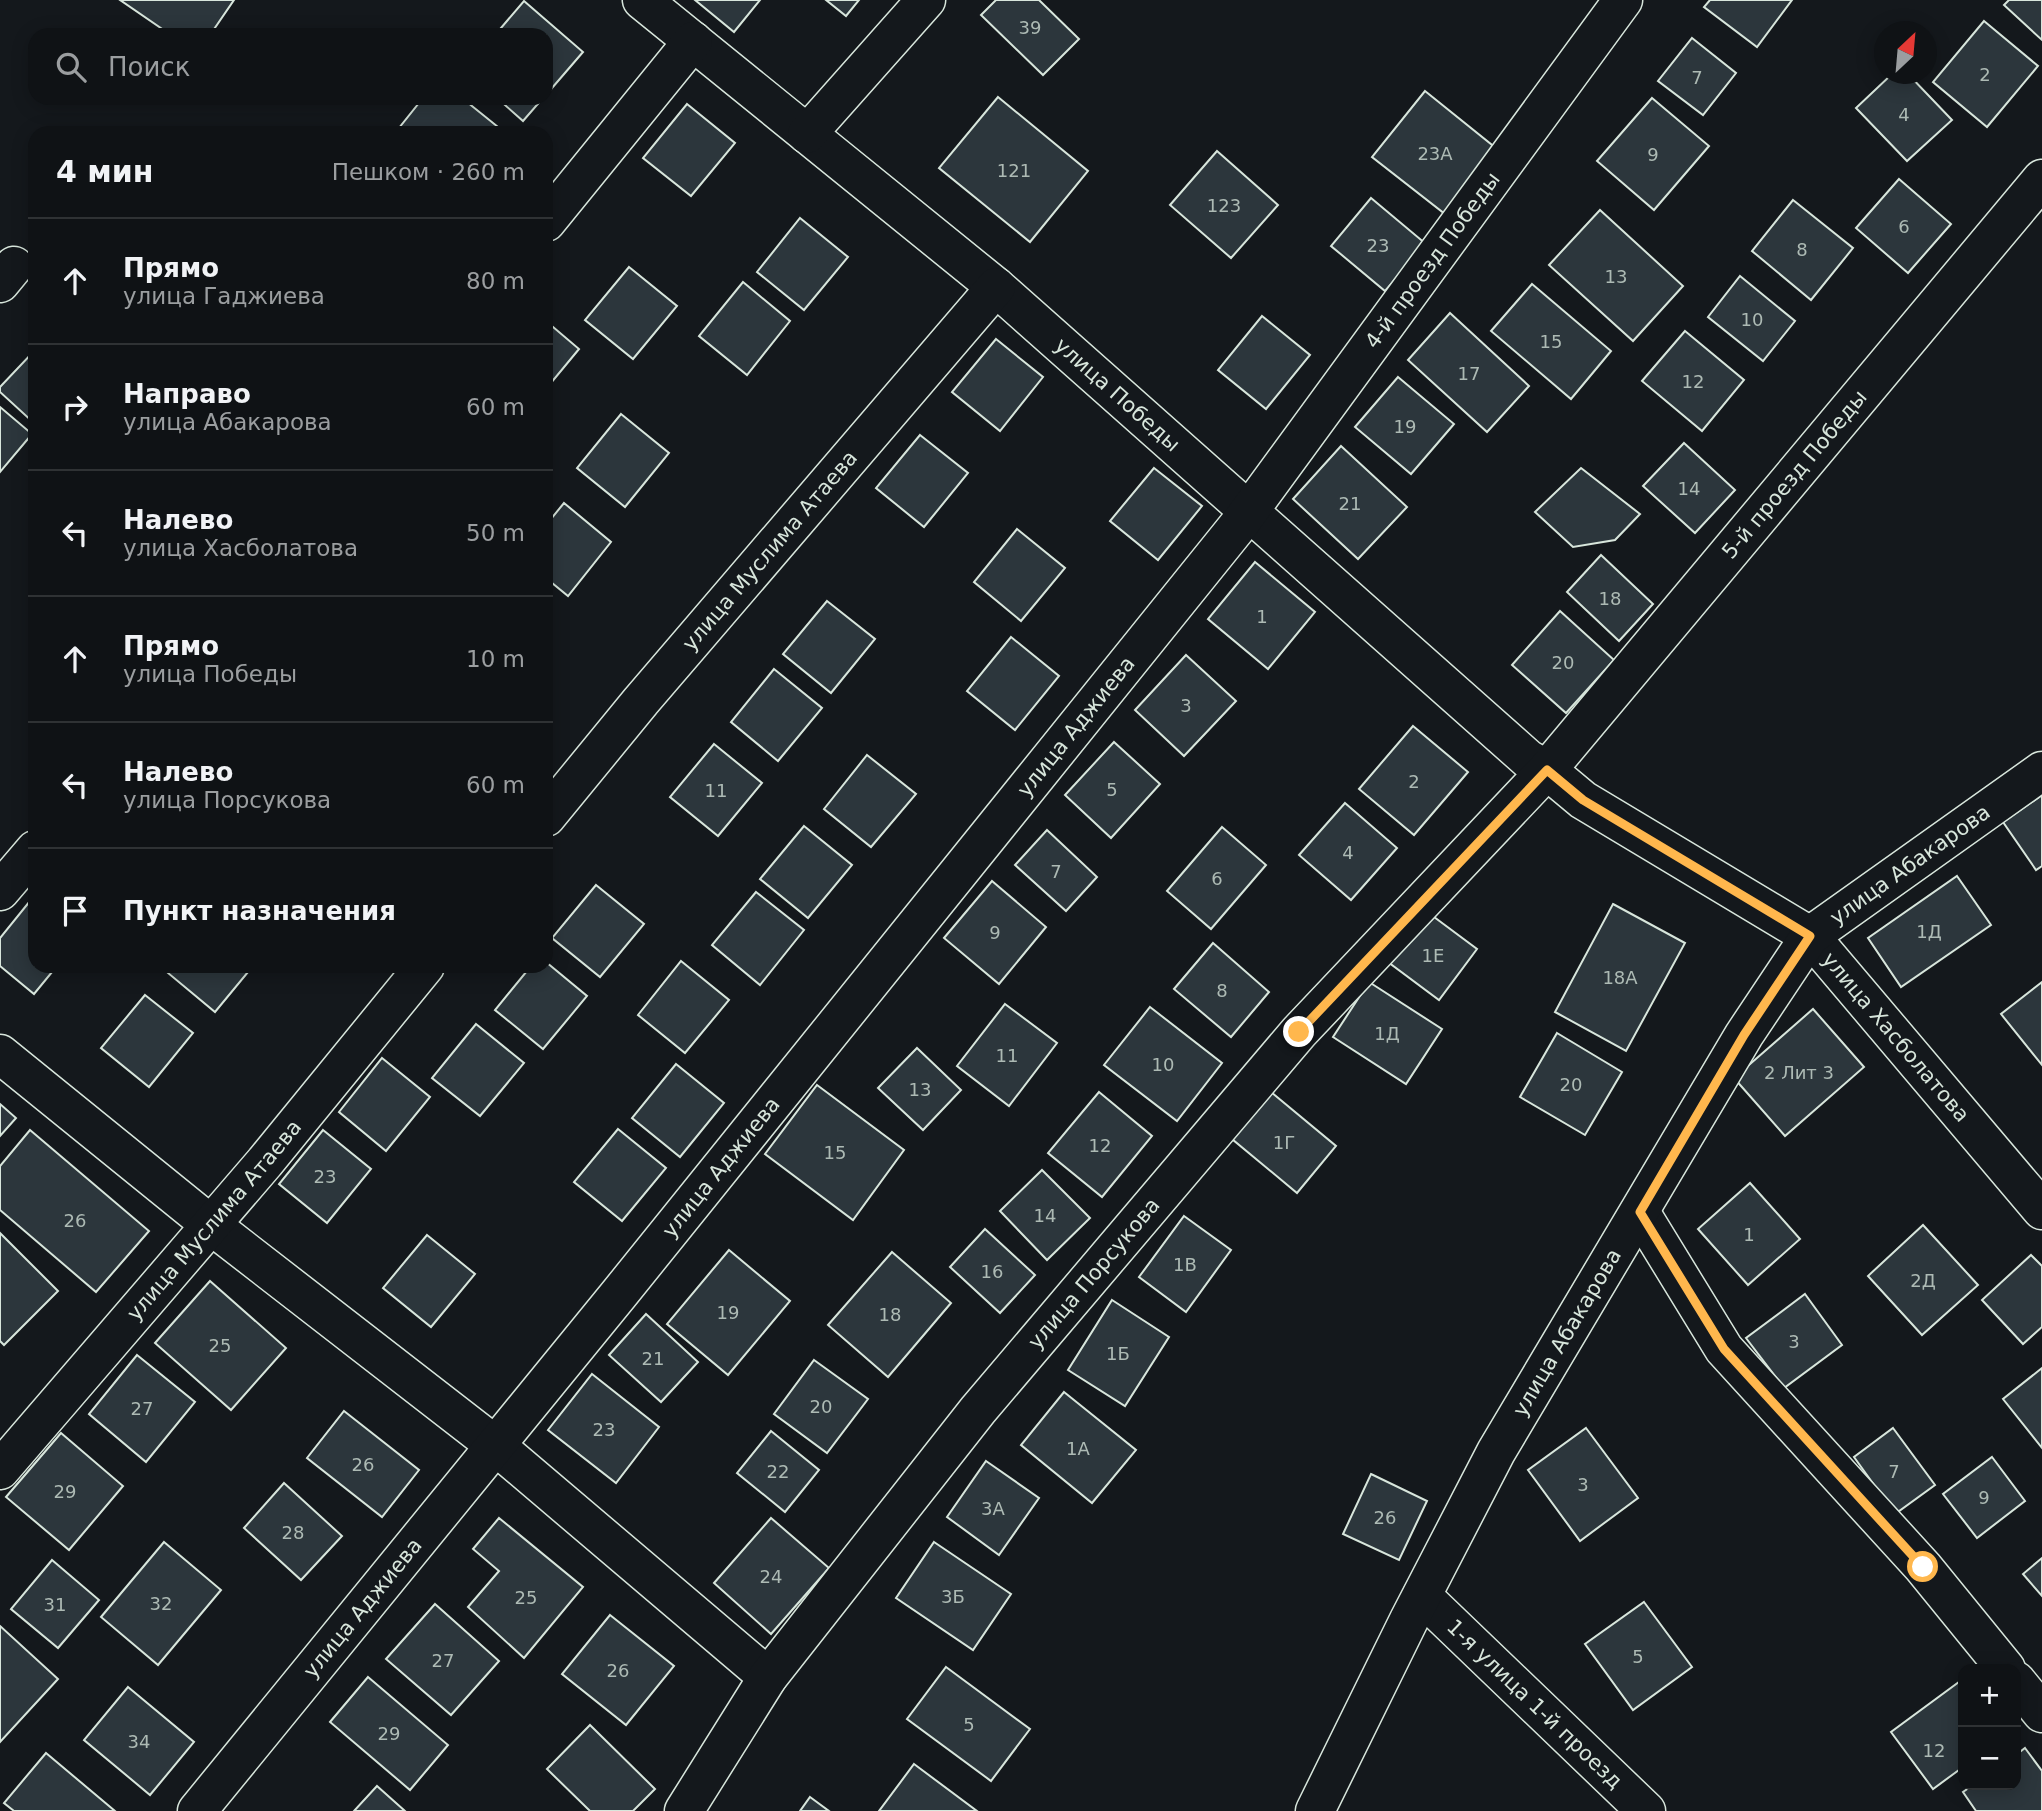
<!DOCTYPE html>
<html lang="ru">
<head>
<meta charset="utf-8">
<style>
  body { margin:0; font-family:"DejaVu Sans",sans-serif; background:#181b1e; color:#f1f3f6 }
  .controls { position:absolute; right:21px; bottom:21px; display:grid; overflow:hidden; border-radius:14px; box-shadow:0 4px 18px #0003 }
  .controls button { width:63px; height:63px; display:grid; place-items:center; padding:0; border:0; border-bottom:2px solid #2f3234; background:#0f1215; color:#f1f3f6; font:35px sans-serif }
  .compass { position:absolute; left:1874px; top:21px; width:63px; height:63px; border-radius:50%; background:#0f1215; box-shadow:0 4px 18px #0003; rotate:26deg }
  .stop { position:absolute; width:21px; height:21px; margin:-16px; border:5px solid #ffb74d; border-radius:50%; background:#fff }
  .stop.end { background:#ffb74d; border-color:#fff; box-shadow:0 2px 7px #0008 }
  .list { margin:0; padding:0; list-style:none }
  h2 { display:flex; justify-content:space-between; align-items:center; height:91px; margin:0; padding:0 28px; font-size:30px }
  h2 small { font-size:23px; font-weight:400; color:#9b9ea0 }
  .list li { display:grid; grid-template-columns:46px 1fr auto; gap:21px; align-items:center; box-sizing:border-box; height:126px; padding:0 28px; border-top:2px solid #2f3234 }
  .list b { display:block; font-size:26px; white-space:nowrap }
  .list p { margin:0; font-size:23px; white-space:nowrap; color:#9b9ea0 }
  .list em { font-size:23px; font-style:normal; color:#9b9ea0 }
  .icon { flex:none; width:38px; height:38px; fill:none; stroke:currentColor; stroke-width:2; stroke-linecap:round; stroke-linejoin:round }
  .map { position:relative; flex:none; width:2042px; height:1811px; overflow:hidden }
  .search { position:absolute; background:#0f1215; box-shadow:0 4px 18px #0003; left:28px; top:28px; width:525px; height:77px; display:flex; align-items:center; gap:18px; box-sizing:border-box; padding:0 24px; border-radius:21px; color:#9b9ea0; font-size:26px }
  .panel { position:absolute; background:#0f1215; box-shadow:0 4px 18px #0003; left:28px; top:126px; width:525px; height:847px; border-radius:21px }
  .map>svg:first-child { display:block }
  .building { fill:#2c363c; stroke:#d8e6dc; stroke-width:2 }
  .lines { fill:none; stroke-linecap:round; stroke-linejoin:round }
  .minor-casing { stroke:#d8e6dc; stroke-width:41 }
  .minor { stroke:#14181c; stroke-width:38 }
  .route { stroke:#ffb74d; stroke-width:9 }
  .labels { text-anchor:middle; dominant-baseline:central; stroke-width:5; stroke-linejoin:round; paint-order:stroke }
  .number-label { font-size:18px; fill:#adbab4 }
  .street-label { font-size:21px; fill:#d8e6dc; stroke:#14181c }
</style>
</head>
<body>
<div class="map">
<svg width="2042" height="1811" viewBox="0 0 2042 1811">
  <rect width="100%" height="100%" fill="#14181c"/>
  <!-- building -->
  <g class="building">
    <polygon points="120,0 234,0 210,35 171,35"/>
    <polygon points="695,0 760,0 734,32"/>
    <polygon points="826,0 859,0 846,16"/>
    <polygon points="996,0 1039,0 1079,39 1043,75 981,15"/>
    <polygon points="1710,0 1792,0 1757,47 1704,7"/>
    <polygon points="2009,0 2042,0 2042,40 2004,5"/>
    <polygon points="524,1 583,52 546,95 546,35 495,35"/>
    <polygon points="1984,21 2038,66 1987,127 1933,82"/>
    <polygon points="1692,38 1736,73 1703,115 1658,81"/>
    <polygon points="1892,74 1908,74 1952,120 1907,161 1856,108"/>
    <polygon points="1425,91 1497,149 1445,214 1372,157"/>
    <polygon points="998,97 1088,171 1030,242 939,168"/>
    <polygon points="423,98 462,98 503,131 501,133 395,133"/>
    <polygon points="497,98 543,98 523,121"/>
    <polygon points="1652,98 1709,146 1654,210 1597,161"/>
    <polygon points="687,104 735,143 691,196 643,158"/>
    <polygon points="1217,151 1278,205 1231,258 1170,205"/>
    <polygon points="1899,179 1951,224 1908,273 1856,228"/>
    <polygon points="1371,198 1426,244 1385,291 1331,246"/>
    <polygon points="1793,200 1853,248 1811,300 1752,251"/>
    <polygon points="1600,210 1683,286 1633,341 1549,265"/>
    <polygon points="800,218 848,257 804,310 757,272"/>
    <polygon points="629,267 677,306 633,359 585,320"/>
    <polygon points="1740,276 1795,321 1763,361 1708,317"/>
    <polygon points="743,282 790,321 747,375 699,336"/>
    <polygon points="1532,284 1611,351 1571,399 1491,331"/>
    <polygon points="1450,313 1529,386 1487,432 1408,360"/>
    <polygon points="1262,316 1310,355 1266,409 1218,370"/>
    <polygon points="546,321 579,349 546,389"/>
    <polygon points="1685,331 1744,380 1702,431 1642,381"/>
    <polygon points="996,339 1043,377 1000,431 952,392"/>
    <polygon points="35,350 35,424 0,392 0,387"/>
    <polygon points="1398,377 1454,424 1411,474 1355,427"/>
    <polygon points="0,407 32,434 0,472"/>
    <polygon points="621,414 669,453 625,507 577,468"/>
    <polygon points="920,435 968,473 924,527 876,488"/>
    <polygon points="1684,443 1735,490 1695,533 1643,486"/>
    <polygon points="1341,446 1407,507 1358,559 1293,499"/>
    <polygon points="1154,468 1202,506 1158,560 1110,521"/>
    <polygon points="1581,468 1640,514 1615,540 1573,547 1535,512"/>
    <polygon points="564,503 611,542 568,596 546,578 546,525"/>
    <polygon points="1017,529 1065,568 1021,621 974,582"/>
    <polygon points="1601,555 1653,604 1619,641 1567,592"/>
    <polygon points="1255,562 1315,612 1268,669 1208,619"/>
    <polygon points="827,601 875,639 831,693 783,654"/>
    <polygon points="1560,611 1614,660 1566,713 1512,665"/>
    <polygon points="1011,637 1059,676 1015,730 967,691"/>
    <polygon points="1186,655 1236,701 1184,756 1135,710"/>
    <polygon points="774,669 822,708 778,761 731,722"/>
    <polygon points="1413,726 1468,772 1414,835 1359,789"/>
    <polygon points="1114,742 1160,784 1111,838 1065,795"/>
    <polygon points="714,744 762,783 718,836 670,797"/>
    <polygon points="867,755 916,794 871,847 824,809"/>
    <polygon points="2042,795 2042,866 2036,870 2003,822"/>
    <polygon points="1345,803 1397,848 1351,900 1299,855"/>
    <polygon points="804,826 852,865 808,918 760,879"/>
    <polygon points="1222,827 1266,865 1211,929 1167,891"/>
    <polygon points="1047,830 1097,877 1066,911 1015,865"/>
    <polygon points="1957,876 1991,925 1901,987 1868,938"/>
    <polygon points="992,881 1046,927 999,984 944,938"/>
    <polygon points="596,885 644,924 600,977 552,938"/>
    <polygon points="756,892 804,930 760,985 712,945"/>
    <polygon points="30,901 35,905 35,966 57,966 34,994 0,966 0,938"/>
    <polygon points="1613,904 1685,943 1626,1051 1555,1012"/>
    <polygon points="1426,911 1477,949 1439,1000 1388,962"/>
    <polygon points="1213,943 1269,992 1231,1037 1174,989"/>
    <polygon points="681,961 729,1000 685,1053 638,1015"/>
    <polygon points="546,962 587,996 543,1049 495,1010 531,966 546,966"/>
    <polygon points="174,966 253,966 215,1012 168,973"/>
    <polygon points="1369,982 1442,1029 1406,1084 1333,1037"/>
    <polygon points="2042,982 2042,1065 2001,1014"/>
    <polygon points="145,995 193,1033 149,1087 101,1048"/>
    <polygon points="1005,1004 1057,1043 1009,1106 957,1066"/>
    <polygon points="1150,1007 1222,1063 1177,1121 1104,1065"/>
    <polygon points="1813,1009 1864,1067 1785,1136 1734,1078"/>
    <polygon points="476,1024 524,1063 480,1116 432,1078"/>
    <polygon points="1557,1033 1622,1072 1585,1135 1520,1097"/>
    <polygon points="917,1048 961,1090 923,1130 878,1088"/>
    <polygon points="382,1058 430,1097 386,1151 339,1112"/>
    <polygon points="676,1064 724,1103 680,1157 632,1118"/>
    <polygon points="817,1085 904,1150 853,1220 765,1154"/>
    <polygon points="1099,1092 1152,1136 1102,1197 1048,1153"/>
    <polygon points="1271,1092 1336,1146 1297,1193 1232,1139"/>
    <polygon points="0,1104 16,1118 0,1136"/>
    <polygon points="618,1129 666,1168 622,1221 574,1182"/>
    <polygon points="30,1130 149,1231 96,1292 0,1210 0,1166"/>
    <polygon points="323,1130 371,1169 327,1223 279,1184"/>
    <polygon points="1042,1170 1090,1218 1047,1260 1000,1211"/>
    <polygon points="1750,1183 1800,1239 1748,1285 1698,1229"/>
    <polygon points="1184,1216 1231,1250 1186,1312 1139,1277"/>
    <polygon points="1923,1225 1978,1285 1922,1335 1868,1276"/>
    <polygon points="985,1229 1035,1275 1000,1313 950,1267"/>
    <polygon points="0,1233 58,1291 4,1345 0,1341"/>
    <polygon points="427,1235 475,1274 431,1327 383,1288"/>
    <polygon points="729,1250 790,1301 728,1375 667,1324"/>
    <polygon points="892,1252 951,1303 888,1377 828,1325"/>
    <polygon points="2031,1255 2042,1266 2042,1327 2023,1344 1982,1300"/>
    <polygon points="210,1281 286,1348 231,1410 155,1343"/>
    <polygon points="1805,1294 1842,1345 1784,1388 1746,1338"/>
    <polygon points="1112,1300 1169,1337 1125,1406 1068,1370"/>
    <polygon points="646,1314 698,1362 661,1402 609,1355"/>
    <polygon points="137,1355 195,1402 146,1462 89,1414"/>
    <polygon points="814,1360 868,1399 827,1453 774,1414"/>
    <polygon points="2042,1368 2042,1448 2003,1399"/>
    <polygon points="592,1374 659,1427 616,1483 548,1430"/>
    <polygon points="1064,1392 1136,1450 1092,1503 1021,1445"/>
    <polygon points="344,1411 419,1470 382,1517 307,1458"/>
    <polygon points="1586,1428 1638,1498 1580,1541 1528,1470"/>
    <polygon points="1893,1428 1935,1485 1895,1514 1854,1457"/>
    <polygon points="771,1431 819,1470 785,1512 737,1473"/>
    <polygon points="61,1433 123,1486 69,1550 6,1497"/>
    <polygon points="1992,1457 2025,1501 1977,1538 1943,1494"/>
    <polygon points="986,1461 1039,1498 999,1555 947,1517"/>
    <polygon points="1371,1474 1427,1501 1399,1560 1343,1534"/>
    <polygon points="284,1483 342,1536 301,1580 244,1528"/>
    <polygon points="499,1518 583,1587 524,1658 468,1607 499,1571 473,1549"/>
    <polygon points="771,1518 829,1568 771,1634 714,1583"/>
    <polygon points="164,1542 221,1590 158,1665 101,1617"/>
    <polygon points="934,1542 1011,1594 973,1650 896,1598"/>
    <polygon points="2042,1558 2042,1596 2023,1574"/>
    <polygon points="52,1560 99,1600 58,1648 11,1609"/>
    <polygon points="1644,1602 1692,1667 1633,1710 1585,1644"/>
    <polygon points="435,1604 499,1661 451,1715 386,1659"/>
    <polygon points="610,1615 674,1666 626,1725 562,1674"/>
    <polygon points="0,1626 58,1679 0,1742"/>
    <polygon points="946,1667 1030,1729 991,1781 907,1719"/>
    <polygon points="368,1677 448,1745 410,1790 330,1722"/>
    <polygon points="1963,1679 1963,1767 1933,1789 1891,1732"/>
    <polygon points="128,1687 194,1742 150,1795 84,1740"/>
    <polygon points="590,1725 655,1789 633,1811 590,1811 547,1769"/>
    <polygon points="2025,1748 2042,1771 2042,1811 1976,1811 1963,1792 1973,1785 2016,1785 2016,1755"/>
    <polygon points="46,1753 115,1811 14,1811 4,1803"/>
    <polygon points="914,1764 977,1811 879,1811"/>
    <polygon points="377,1786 405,1811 354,1811"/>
    <polygon points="810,1797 829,1811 800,1811"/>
  </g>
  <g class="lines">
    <defs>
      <g id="minor">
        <path id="s1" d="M642,0l354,287 532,472 19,11 36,30 227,136 232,274"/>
        <polyline points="807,134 926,0"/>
        <polyline points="546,222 693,41"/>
        <polyline points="0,283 14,266"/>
        <path id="s2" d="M546,817l95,-116 355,-414"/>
        <polyline points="0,891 35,850"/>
        <polyline points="0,1054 211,1225 496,1446 768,1677"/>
        <polyline points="1640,1212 1724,1349 1923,1567 2006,1669"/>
        <path id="s3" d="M0,1470l265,-308 160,-196"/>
        <path id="s4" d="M1422,1596l224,215"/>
        <polyline points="2016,1681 2042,1713"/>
        <path id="s5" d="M197,1811l422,-517 622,-772 382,-522"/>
        <path id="s6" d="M684,1811l84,-134 210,-267 321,-378 248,-262 495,-591"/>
        <path id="s7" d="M1315,1811l94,-191 87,-168 248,-417 66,-99 232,-165"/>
      </g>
    </defs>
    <!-- minor casing -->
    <use href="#minor" class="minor-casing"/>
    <!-- minor -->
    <use href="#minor" class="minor"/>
  </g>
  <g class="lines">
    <!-- route -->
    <polyline class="route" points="1299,1032 1547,770 1583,800 1810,936 1744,1035 1640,1212 1724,1349 1923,1567"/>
  </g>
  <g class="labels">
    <!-- number labels -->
    <g class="number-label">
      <text x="1030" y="27">39</text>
      <text x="1985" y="74">2</text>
      <text x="1697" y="77">7</text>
      <text x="1904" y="114">4</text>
      <text x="1435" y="153">23А</text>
      <text x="1653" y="154">9</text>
      <text x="1014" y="170">121</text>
      <text x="1224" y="205">123</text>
      <text x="1904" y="226">6</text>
      <text x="1378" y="245">23</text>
      <text x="1802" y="249">8</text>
      <text x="1616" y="276">13</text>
      <text x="1752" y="319">10</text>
      <text x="1551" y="341">15</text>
      <text x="1469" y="373">17</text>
      <text x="1693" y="381">12</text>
      <text x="1405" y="426">19</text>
      <text x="1689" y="488">14</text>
      <text x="1350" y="503">21</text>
      <text x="1610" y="598">18</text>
      <text x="1262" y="616">1</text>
      <text x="1563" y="662">20</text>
      <text x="1186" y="705">3</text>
      <text x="1414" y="781">2</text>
      <text x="1112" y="789">5</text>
      <text x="716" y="790">11</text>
      <text x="1348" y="852">4</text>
      <text x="1056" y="871">7</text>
      <text x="1217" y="878">6</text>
      <text x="1929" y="931">1Д</text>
      <text x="995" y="932">9</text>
      <text x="1433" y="955">1Е</text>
      <text x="1620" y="977">18А</text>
      <text x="1222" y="990">8</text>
      <text x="1387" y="1033">1Д</text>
      <text x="1007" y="1055">11</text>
      <text x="1163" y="1064">10</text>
      <text x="1799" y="1072">2 Лит 3</text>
      <text x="1571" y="1084">20</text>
      <text x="920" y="1089">13</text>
      <text x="1284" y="1142">1Г</text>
      <text x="1100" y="1145">12</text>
      <text x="835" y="1152">15</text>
      <text x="325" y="1176">23</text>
      <text x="1045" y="1215">14</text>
      <text x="75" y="1220">26</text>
      <text x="1749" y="1234">1</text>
      <text x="1185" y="1264">1В</text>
      <text x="992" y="1271">16</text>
      <text x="1923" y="1280">2Д</text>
      <text x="728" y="1312">19</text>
      <text x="890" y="1314">18</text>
      <text x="1794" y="1341">3</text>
      <text x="220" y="1345">25</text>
      <text x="1118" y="1353">1Б</text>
      <text x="653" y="1358">21</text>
      <text x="821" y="1406">20</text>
      <text x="142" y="1408">27</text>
      <text x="604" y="1429">23</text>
      <text x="1078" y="1448">1А</text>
      <text x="363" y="1464">26</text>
      <text x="778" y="1471">22</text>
      <text x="1894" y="1471">7</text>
      <text x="1583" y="1484">3</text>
      <text x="65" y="1491">29</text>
      <text x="1984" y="1497">9</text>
      <text x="993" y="1508">3А</text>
      <text x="1385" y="1517">26</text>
      <text x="293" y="1532">28</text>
      <text x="771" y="1576">24</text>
      <text x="953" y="1596">3Б</text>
      <text x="526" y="1597">25</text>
      <text x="161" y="1603">32</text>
      <text x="55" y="1604">31</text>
      <text x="1638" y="1656">5</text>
      <text x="443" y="1660">27</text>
      <text x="618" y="1670">26</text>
      <text x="969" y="1724">5</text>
      <text x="389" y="1733">29</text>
      <text x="139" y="1741">34</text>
      <text x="1934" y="1750">12</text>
    </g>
    <!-- street labels -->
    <g class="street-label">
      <text stroke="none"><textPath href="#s5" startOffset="1983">4-й проезд Победы</textPath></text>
      <text stroke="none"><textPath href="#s1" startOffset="618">улица Победы</textPath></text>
      <text stroke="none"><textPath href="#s6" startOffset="1740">5-й проезд Победы</textPath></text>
      <text stroke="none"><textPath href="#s2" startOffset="348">улица Муслима Атаева</textPath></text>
      <text stroke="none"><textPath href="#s5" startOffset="1396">улица Аджиева</textPath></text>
      <text stroke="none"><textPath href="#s7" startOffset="1129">улица Абакарова</textPath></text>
      <text stroke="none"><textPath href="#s1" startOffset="1633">улица Хасболатова</textPath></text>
      <text stroke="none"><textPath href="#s5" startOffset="830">улица Аджиева</textPath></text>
      <text stroke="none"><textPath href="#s3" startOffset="329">улица Муслима Атаева</textPath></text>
      <text stroke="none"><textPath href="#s6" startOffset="677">улица Порсукова</textPath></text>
      <text stroke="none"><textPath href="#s7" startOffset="541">улица Абакарова</textPath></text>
      <text stroke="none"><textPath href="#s5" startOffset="262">улица Аджиева</textPath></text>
      <text stroke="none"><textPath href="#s4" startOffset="156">1-я улица 1-й проезд</textPath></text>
    </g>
  </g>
</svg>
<div class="controls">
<button>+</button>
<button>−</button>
</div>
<svg class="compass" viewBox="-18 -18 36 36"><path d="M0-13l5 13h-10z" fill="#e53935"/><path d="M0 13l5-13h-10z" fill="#9b9ea0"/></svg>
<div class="stop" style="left:1923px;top:1567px"></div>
<div class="stop end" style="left:1299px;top:1032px"></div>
<div class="search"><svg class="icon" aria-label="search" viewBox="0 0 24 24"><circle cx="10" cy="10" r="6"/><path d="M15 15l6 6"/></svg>Поиск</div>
<section class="panel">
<h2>4 мин<small>Пешком · 260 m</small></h2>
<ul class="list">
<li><svg class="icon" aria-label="ahead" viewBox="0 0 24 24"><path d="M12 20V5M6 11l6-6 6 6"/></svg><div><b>Прямо</b><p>улица Гаджиева</p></div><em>80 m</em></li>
<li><svg class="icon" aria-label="right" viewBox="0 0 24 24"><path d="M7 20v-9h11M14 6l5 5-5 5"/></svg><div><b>Направо</b><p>улица Абакарова</p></div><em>60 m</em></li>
<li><svg class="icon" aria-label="left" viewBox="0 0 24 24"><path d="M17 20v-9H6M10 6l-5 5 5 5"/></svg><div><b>Налево</b><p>улица Хасболатова</p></div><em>50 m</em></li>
<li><svg class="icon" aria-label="ahead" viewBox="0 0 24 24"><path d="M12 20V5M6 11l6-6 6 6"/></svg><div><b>Прямо</b><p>улица Победы</p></div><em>10 m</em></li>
<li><svg class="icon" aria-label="left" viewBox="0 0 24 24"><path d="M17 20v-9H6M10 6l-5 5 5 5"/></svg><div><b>Налево</b><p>улица Порсукова</p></div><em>60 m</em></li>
<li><svg class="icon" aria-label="arrive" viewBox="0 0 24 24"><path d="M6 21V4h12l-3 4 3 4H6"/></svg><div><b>Пункт назначения</b></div></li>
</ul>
</section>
</div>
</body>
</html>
